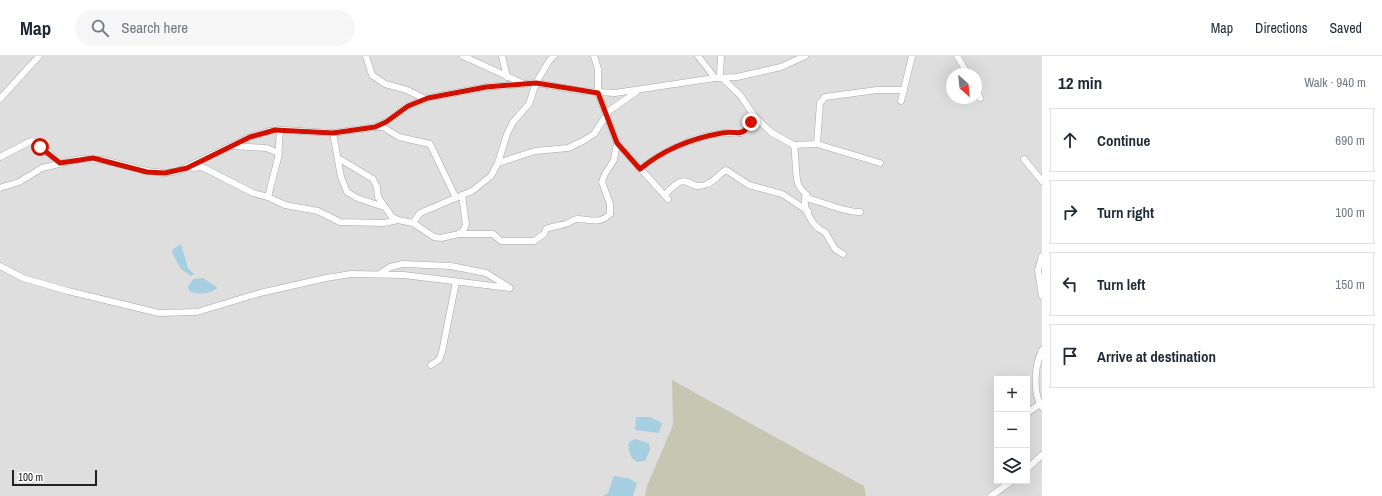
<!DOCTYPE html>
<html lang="en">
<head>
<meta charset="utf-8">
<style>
  body { margin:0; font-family:"Archivo Narrow",sans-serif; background:#f6f6f7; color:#1f2937 }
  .controls { position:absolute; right:12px; bottom:12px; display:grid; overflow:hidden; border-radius:0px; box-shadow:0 4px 16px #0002 }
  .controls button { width:36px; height:36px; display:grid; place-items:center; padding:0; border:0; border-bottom:1px solid #e0e1e3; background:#fff; color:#1f2937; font:20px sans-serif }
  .compass { position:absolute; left:946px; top:12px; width:36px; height:36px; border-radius:50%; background:#fff; box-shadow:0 4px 16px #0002; rotate:153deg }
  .scale { position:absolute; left:12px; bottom:10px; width:85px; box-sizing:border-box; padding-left:4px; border:2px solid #212121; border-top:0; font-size:11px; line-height:14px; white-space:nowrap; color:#212121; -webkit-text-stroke:3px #fff; paint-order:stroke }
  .stop { position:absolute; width:12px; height:12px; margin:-9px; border:3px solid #d21000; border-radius:50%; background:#fff }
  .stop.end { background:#d21000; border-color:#fff; box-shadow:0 1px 4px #0008 }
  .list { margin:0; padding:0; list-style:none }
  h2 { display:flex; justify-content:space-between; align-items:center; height:52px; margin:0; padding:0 16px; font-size:17px }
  h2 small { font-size:13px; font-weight:400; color:#747a83 }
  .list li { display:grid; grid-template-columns:26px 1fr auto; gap:12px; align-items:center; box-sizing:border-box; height:64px; margin:0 8px 8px; padding:0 8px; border:1px solid #e0e1e3; border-radius:0px }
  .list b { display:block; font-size:15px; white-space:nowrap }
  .list em { font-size:13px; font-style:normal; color:#747a83 }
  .icon { flex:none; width:22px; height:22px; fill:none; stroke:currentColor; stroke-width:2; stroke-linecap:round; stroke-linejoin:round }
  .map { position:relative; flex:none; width:1042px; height:440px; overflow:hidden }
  header { display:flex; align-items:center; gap:24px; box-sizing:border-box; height:56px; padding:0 20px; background:#fff; border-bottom:1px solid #e0e1e3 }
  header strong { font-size:19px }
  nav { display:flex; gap:22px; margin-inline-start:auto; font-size:14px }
  .search { width:280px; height:36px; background:#f6f6f7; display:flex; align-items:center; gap:10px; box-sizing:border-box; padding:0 14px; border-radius:22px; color:#747a83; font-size:15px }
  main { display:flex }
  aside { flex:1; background:#fff }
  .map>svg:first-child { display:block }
  .residential { fill:#dfdede; fill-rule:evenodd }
  .construction { fill:#c6c7b2 }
  .water { fill:#a6cfe2 }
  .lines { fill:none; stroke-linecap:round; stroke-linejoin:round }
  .minor-casing { stroke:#a8a8a8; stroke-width:7 }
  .minor { stroke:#fff; stroke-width:6 }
  .route { stroke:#d21000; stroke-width:5 }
</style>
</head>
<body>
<header>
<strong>Map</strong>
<div class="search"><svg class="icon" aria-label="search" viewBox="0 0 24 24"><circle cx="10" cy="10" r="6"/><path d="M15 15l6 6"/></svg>Search here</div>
<nav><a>Map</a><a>Directions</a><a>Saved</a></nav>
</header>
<main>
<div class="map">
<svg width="1042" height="440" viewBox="0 0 1042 440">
  <rect width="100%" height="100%" fill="#f2efe7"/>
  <!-- residential -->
  <path class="residential" d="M0,0h1042v440h-1042zM952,18h24v24h-24zM997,323h30v102h-30z"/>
  <!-- construction -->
  <polygon class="construction" points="672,324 864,430 866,440 645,440 647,430 673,369"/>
  <!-- water -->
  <g class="water">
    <polygon points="181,188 188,212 194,218 191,220 181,213 172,197 173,193"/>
    <path d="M203,222l15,10c-10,7 -19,7 -29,3l-1,-5 5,-7z"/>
    <polygon points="636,361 650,361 662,367 659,377 635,374"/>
    <path d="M635,383l14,4 1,7 -5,11 -8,1c-8,-5 -9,-12 -8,-20z"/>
    <polygon points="614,420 628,422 637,427 633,440 603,440 608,437"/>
  </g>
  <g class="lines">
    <defs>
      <g id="minor">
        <polyline points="366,0 372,19 385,28 407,34 425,43"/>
        <polyline points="463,0 522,27"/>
        <polyline points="502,0 507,21"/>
        <polyline points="698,0 715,22 737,21 781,11 805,0"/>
        <polyline points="957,0 968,18"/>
        <path d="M720,20l20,19 15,22 17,16 22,12c2,10 1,35 5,41 3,5 7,7 10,13 15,3 36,14 51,13"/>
        <polyline points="720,20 721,0"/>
        <polyline points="976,34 980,42"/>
        <polyline points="0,43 39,0"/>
        <polyline points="901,45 912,0"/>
        <polyline points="376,71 383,71 399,81 430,88 456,142"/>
        <polyline points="333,77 341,121 347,136 357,142 384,151"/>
        <polyline points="617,87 668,143"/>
        <polyline points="817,88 820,47 825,41 877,34 904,34"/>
        <polyline points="794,89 817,88 880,107"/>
        <polyline points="233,90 266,92 279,97"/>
        <polyline points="0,101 31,85 38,87 60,107"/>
        <polyline points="338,102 373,123 377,131 378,141 392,161 398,164 413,167 434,181 441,182 459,178 463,175 466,169 462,139"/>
        <polyline points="1024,103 1042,125"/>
        <polyline points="498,107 535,95 568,92 583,85 594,78 609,55 636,36"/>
        <polyline points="192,112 202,111 253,137 268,141 285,149 318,155 340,166 384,167 398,164"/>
        <path d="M640,113c23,-19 53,-32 83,-36 5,-1 13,2 18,0 7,-2 10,-11 14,-16"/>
        <polyline points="0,132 19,126 42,112 80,103 103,104 147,115 165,117 178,115 250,81 269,75 283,74 333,77 375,71 386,66 408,50 428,42 486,31 536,27 582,35 615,37 715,22"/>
        <path d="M806,138c-5,13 7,34 19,38l10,17 8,5"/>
        <path d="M665,139c24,-28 21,-4 40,-10 9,-3 14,-11 21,-15l23,15 33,9 26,17"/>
        <polyline points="268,141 278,102 280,74"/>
        <polyline points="413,167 420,157 472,135 491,120 498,107 507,78 513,66 529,48 536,27 549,5 554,0"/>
        <path d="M459,178h34l8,7h33l10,-7 2,-5c7,-3 15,-3 22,-6 3,-1 5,-4 9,-4 13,0 22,6 33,-5v-10l-8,-22 3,-8 9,-14 3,-17 -19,-50v-24l-4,-13"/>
        <polyline points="1042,200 1038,214 1042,240"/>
        <polyline points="0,210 23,222 68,235 159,257 197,256 260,237 326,222 351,218 404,219 510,232"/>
        <polyline points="381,217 390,211 403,208 451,210 486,217 507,230"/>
        <path d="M1042,294c-7,15 -10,42 0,57"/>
        <polyline points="431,309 439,304 442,296 456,226"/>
        <polyline points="1027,357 1040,348"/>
        <polyline points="1027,413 1042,399"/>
        <polyline points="991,440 1012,425"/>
      </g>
    </defs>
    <!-- minor casing -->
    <use href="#minor" class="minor-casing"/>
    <!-- minor -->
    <use href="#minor" class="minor"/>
  </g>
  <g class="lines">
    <!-- route -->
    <path class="route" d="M40,91l20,16 33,-5 54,14 18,1 22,-5 63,-31 25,-7 58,3 42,-6 11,-5 22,-16 20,-8 58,-11 50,-4 62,10 19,50 23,26c23,-19 53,-31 82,-36 15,-3 20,6 29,-11"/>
  </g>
</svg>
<div class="controls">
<button>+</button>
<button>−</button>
<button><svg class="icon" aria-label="layers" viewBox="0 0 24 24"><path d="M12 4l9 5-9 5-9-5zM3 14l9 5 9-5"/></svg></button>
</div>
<svg class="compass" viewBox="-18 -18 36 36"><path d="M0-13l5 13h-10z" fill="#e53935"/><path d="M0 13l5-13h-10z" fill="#747a83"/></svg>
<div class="scale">100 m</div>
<div class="stop" style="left:40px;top:91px"></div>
<div class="stop end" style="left:751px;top:66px"></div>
</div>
<aside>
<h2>12 min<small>Walk · 940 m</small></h2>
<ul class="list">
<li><svg class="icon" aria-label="ahead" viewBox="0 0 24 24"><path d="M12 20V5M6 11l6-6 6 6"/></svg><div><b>Continue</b></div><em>690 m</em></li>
<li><svg class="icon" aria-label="right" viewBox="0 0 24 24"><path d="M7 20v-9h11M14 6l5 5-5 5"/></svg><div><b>Turn right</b></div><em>100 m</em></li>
<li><svg class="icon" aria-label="left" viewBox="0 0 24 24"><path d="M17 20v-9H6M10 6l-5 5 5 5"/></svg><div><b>Turn left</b></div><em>150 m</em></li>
<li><svg class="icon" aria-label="arrive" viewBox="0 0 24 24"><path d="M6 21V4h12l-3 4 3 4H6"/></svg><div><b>Arrive at destination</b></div></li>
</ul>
</aside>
</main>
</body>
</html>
